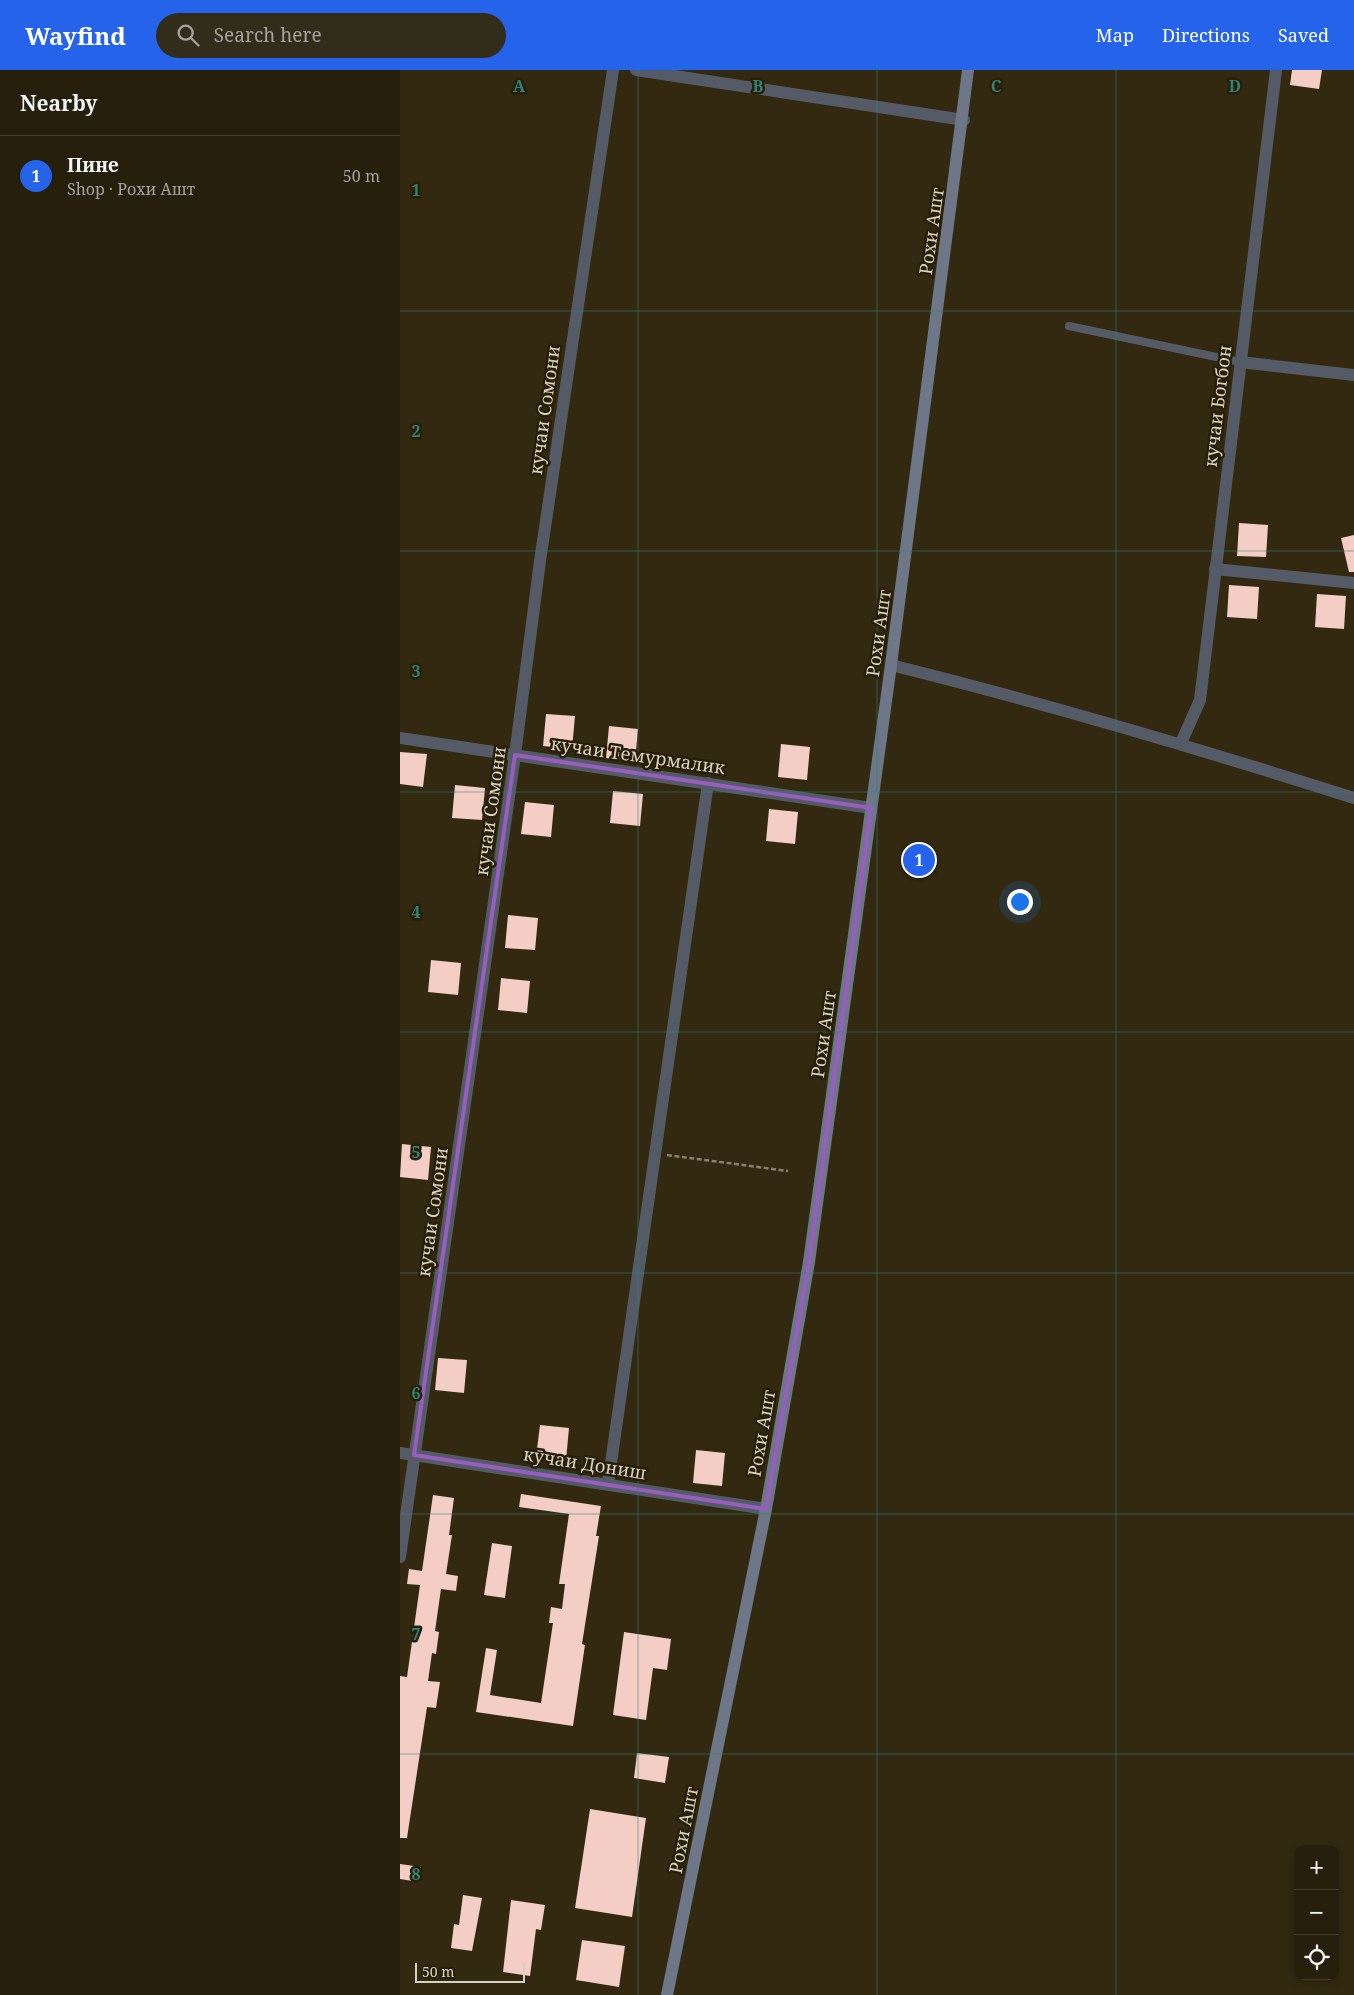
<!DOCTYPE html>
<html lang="en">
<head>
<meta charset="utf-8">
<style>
  body { margin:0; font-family:"Noto Serif",serif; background:#322c1a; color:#f1f3f6 }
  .controls { position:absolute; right:15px; bottom:15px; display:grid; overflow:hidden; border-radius:10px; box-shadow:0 2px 12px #0003 }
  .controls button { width:45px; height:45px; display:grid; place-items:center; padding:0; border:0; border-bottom:1px solid #423d2d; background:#261f0c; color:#f1f3f6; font:25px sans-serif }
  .scale { position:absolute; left:15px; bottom:12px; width:110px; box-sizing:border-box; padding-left:5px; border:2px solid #d7d1c3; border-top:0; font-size:14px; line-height:18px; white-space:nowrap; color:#d7d1c3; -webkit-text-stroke:4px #281f06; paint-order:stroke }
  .you { position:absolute; left:619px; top:831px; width:18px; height:18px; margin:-12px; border:4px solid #fff; border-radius:50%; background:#1a73e8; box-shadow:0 0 0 8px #1a73e833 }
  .badge { display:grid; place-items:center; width:32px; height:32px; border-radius:50%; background:#2563eb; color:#fff; font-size:16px; font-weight:700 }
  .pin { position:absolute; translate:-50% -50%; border:2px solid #fff; box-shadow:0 1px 5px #0006 }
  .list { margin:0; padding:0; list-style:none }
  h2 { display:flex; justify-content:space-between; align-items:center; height:65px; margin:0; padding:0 20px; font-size:21px }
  h2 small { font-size:16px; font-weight:400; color:#a4a29d }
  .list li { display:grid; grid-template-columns:32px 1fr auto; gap:15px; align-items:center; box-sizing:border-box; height:80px; padding:0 20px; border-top:1px solid #423d2d }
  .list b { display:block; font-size:19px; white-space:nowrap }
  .list p { margin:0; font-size:16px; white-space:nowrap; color:#a4a29d }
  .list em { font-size:16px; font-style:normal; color:#a4a29d }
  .icon { flex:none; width:28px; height:28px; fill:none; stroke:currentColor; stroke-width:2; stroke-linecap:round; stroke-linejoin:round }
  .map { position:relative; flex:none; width:954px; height:1925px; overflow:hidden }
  header { display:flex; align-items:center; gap:30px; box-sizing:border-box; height:70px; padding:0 25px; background:#2563eb; color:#fff }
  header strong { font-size:24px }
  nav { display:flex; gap:28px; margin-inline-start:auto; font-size:18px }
  .search { width:350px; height:45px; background:#322c1a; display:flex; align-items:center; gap:12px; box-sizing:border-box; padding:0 18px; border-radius:28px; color:#a4a29d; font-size:19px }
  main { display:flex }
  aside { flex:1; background:#261f0c }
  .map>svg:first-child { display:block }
  .building { fill:#f4cdc5 }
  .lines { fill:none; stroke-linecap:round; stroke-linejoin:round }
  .path { stroke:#88806d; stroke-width:2.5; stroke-dasharray:5 2.5; stroke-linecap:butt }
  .service { stroke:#555b66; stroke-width:8 }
  .minor { stroke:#555b66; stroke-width:12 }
  .secondary { stroke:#6d7788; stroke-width:12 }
  .marked { fill:none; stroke:#975ec0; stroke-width:4; stroke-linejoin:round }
  .grid { fill:none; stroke:#2d847b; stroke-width:1; stroke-opacity:0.55 }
  .labels { text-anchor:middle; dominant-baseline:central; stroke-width:5; stroke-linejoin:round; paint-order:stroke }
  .street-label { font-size:18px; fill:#d7d1c3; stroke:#281f06 }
  .grid-label { font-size:16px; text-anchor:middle; font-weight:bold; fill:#2d847b; stroke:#281f06; stroke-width:5; stroke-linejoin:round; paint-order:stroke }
</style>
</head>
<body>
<header>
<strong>Wayfind</strong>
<div class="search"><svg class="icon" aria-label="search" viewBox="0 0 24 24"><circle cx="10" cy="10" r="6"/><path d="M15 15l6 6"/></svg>Search here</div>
<nav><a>Map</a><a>Directions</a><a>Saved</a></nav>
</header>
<main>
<aside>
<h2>Nearby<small></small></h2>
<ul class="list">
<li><span class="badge">1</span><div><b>Пине</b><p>Shop · Рохи Ашт</p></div><em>50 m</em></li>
</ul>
</aside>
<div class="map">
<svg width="954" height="1925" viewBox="0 0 954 1925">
  <rect width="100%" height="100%" fill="#322910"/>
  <!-- building -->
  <g class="building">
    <polygon points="892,0 922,0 919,19 890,15"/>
    <polygon points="839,453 868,455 866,487 837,486"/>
    <polygon points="954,465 954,502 949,502 941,468"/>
    <polygon points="829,515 859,517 857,549 827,547"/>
    <polygon points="917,524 946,526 944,559 915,557"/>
    <polygon points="146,644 175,646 172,679 143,676"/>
    <polygon points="209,656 238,659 235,691 206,688"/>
    <polygon points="381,674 410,677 407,710 378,707"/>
    <polygon points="0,682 27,684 23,717 0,714"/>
    <polygon points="55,715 85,718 82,750 52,748"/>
    <polygon points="213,721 243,724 240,756 210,753"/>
    <polygon points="125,732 154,735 151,767 121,764"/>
    <polygon points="369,739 398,742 395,774 366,771"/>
    <polygon points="108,845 138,848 135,880 105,878"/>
    <polygon points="31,890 61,893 58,925 28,922"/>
    <polygon points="101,908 130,911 127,943 98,940"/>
    <polygon points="2,1074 31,1077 28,1110 0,1107"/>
    <polygon points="38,1288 67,1290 64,1323 35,1320"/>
    <polygon points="140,1355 169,1358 166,1390 136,1387"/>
    <polygon points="296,1380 325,1383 322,1416 293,1413"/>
    <polygon points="121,1424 201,1436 196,1466 199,1466 182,1574 185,1575 173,1656 76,1642 86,1578 97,1580 90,1625 141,1633 153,1553 149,1553 151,1537 162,1539 165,1514 159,1514 169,1444 119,1437"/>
    <polygon points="33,1425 54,1428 49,1465 52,1465 46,1504 58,1506 56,1521 41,1519 35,1561 39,1562 36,1584 32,1583 28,1611 40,1612 36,1638 27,1637 7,1768 0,1768 0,1606 7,1607 20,1515 7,1514 9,1499 22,1501"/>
    <polygon points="92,1473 112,1476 105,1528 84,1525"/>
    <polygon points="224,1562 271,1569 267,1600 253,1598 246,1650 213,1645"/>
    <polygon points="237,1683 269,1687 265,1713 234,1708"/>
    <polygon points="190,1739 246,1748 232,1847 175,1838"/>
    <polygon points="0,1794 21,1797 19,1812 0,1809"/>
    <polygon points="63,1825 82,1828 72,1881 51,1878 54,1854 59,1855"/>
    <polygon points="111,1830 145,1835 141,1860 136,1859 130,1906 103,1902"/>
    <polygon points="182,1870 225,1876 219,1917 176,1910"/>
  </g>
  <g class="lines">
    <!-- path -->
    <polyline class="path" points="267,1085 388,1101"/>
    <!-- service -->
    <polyline class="service" points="669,256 840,292"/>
    <!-- minor -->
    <g class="minor">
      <polyline points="236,0 564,50"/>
      <polyline points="840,292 954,305"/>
      <polyline points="815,499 954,513"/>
      <path d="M491,595c157,39 309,84 463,133"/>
      <polyline points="0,668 471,738"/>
      <polyline points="781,673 800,630 876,0"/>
      <polyline points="0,1383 366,1439"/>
      <polyline points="208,1414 308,713"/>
      <polyline points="0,1487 115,685 140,491 213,0"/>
    </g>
    <!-- secondary -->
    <polyline class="secondary" points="267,1925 366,1439 409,1192 491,595 568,0"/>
  </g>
  <!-- marked area -->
  <path class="marked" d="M115,685l356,53 -62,454 -43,247 -352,-54z"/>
  <!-- grid -->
  <path class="grid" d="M238,0v1925M477,0v1925M716,0v1925M0,241h954M0,481h954M0,722h954M0,962h954M0,1203h954M0,1444h954M0,1684h954"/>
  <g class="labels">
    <!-- street labels -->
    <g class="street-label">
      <text transform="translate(531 161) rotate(-82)">Рохи Ашт</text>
      <text transform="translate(817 336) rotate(-83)">кучаи Богбон</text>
      <text transform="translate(144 340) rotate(-82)">кучаи Сомони</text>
      <text transform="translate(478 563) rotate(-82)">Рохи Ашт</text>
      <text transform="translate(238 685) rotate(8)">кучаи Темурмалик</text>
      <text transform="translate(90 741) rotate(-82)">кучаи Сомони</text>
      <text transform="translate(423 964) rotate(-82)">Рохи Ашт</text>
      <text transform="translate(32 1142) rotate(-82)">кучаи Сомони</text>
      <text transform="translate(361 1363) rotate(-80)">Рохи Ашт</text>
      <text transform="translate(185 1393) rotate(9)">кӯчаи Дониш</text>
      <text transform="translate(283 1760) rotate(-79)">Рохи Ашт</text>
    </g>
  </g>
  <g class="grid-label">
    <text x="119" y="22">A</text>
    <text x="358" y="22">B</text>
    <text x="596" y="22">C</text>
    <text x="835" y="22">D</text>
    <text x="16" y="126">1</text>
    <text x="16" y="367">2</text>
    <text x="16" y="607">3</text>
    <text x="16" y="848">4</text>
    <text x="16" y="1088">5</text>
    <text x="16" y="1329">6</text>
    <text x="16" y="1570">7</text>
    <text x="16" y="1810">8</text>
  </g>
</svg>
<div class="controls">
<button>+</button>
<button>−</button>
<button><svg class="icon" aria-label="locate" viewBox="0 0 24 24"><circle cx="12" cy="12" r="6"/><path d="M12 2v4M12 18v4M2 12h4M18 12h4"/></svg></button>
</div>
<div class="scale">50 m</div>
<div class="you"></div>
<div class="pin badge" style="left:519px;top:790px">1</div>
</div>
</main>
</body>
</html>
